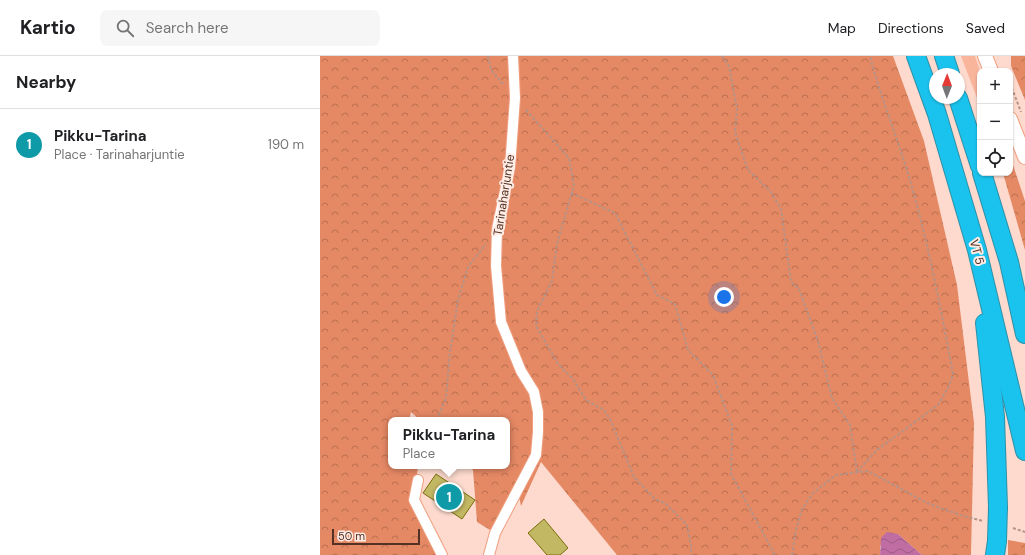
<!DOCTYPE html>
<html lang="en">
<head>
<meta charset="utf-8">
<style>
  body { margin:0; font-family:"DM Sans",sans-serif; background:#f6f6f6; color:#202124 }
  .controls { position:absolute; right:12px; top:12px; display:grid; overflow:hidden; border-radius:8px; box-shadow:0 1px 3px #0004 }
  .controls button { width:36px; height:36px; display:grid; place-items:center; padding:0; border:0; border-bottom:1px solid #e0e0e0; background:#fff; color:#202124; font:20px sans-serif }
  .compass { position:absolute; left:609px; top:12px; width:36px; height:36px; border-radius:50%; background:#fff; box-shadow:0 1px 3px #0004; rotate:1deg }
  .scale { position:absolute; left:12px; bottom:10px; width:88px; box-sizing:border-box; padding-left:4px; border:2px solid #533225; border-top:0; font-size:11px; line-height:14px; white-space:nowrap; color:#533225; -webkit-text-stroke:3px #feece5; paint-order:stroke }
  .you { position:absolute; left:404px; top:241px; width:14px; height:14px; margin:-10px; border:3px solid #fff; border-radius:50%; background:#1a73e8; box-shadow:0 0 0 6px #1a73e833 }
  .badge { display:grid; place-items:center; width:26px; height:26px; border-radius:50%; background:#ea580c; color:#fff; font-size:13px; font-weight:700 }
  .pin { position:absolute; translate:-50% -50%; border:2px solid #fff; box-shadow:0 1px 4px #0006 }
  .popup { position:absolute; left:68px; top:361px; width:122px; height:52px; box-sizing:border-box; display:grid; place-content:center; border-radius:8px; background:#fff; filter:drop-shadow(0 1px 3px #0005); font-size:13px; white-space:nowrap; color:#757577 }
  .popup b { font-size:15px; color:#202124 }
  .popup::after { content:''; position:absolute; left:50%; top:100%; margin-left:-8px; border:8px solid transparent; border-top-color:#fff }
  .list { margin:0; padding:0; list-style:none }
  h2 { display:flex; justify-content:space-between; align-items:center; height:52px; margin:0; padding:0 16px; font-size:17px }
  h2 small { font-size:13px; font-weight:400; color:#757577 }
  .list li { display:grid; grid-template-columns:26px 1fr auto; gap:12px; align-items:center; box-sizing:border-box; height:72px; padding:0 16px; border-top:1px solid #e0e0e0 }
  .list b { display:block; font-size:15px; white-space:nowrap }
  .list p { margin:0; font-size:13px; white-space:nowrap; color:#757577 }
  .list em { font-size:13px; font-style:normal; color:#757577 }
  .icon { flex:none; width:22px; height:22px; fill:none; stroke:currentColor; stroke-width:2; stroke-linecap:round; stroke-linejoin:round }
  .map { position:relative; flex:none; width:705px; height:499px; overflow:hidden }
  header { display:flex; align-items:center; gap:24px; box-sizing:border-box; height:56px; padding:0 20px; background:#fff; border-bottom:1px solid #e0e0e0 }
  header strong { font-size:19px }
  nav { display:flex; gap:22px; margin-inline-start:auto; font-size:14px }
  .search { width:280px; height:36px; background:#f6f6f6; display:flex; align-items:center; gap:10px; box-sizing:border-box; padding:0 14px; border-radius:8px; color:#757577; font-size:15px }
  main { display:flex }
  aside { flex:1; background:#fff }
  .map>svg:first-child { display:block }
  .grass { fill:#f9b59b }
  .forest { fill:url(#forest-crowns) }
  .water { fill:url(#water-waves) }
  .building { fill:#c2b762; stroke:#796e0a }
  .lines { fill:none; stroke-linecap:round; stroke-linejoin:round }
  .minor-casing { stroke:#f09e7e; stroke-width:12 }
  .secondary-casing { stroke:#f09e7e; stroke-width:16 }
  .motorway-casing { stroke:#2e90a8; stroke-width:20 }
  .path { stroke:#b59386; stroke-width:2; stroke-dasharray:3 2; stroke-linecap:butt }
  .minor { stroke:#fff; stroke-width:10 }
  .secondary { stroke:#fff; stroke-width:14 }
  .motorway { stroke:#1ac3ee; stroke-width:18 }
  .motorway-bridge-casing { stroke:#2e90a8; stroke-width:20; stroke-linecap:butt }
  .motorway-bridge { stroke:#1ac3ee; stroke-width:18 }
  .labels { text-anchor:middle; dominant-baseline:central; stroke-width:4; stroke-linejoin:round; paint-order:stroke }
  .street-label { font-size:12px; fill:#533225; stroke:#feece5 }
</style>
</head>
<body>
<header>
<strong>Kartio</strong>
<div class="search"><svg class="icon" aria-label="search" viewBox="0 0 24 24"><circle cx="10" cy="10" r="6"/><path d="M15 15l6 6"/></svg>Search here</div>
<nav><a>Map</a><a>Directions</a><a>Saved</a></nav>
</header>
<main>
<aside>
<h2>Nearby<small></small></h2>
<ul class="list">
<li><span class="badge" style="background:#0f9aa8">1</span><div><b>Pikku-Tarina</b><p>Place · Tarinaharjuntie</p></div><em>190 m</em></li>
</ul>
</aside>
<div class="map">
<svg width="705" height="499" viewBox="0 0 705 499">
  <defs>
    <pattern id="forest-crowns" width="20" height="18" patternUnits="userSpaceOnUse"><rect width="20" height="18" fill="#e58864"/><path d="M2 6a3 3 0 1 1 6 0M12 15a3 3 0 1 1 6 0" fill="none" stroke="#bc7052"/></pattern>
    <pattern id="water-waves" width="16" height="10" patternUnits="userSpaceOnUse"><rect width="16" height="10" fill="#c06da3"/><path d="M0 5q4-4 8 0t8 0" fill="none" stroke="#9f5a85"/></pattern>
  </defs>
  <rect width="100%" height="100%" fill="#fddacd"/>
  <!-- grass -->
  <polygon class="grass" points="641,0 655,0 660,15 660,50"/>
  <!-- forest -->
  <g class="forest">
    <polygon points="0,0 573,0 604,85 637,229 654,367 651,499 602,499 578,478 560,490 560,499 297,499 221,406 201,450 198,435 175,477 157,466 153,414 149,410 187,410 187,364 100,364 91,356 89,364 71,364 71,410 98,410 94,444 122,499 0,499"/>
    <polygon points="691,0 705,0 705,44 691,10"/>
    <polygon points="690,100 705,145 705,194 683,117 690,117"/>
    <polygon points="688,484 705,487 705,499 688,499"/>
  </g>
  <!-- water -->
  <polygon class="water" points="567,476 578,478 602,499 560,499 561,482"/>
  <!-- building -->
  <g class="building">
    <polygon points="116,418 155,444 142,463 103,437"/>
    <polygon points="224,463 248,492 240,499 227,499 208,477"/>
  </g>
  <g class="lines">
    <defs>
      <g id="minor">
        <polyline points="98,424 94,444 122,499"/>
        <polyline points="169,499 175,477 216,399 218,376 218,356 214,336 201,315 181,266 176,210 177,173 190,111 195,42 193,0"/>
      </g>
      <g id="secondary">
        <polyline points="665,0 671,15"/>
        <polyline points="690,63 705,101"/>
      </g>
      <g id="motorway">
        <polyline points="596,0 617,58 657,194 705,395"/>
        <polyline points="624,0 630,18"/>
        <polyline points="638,42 660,110"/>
        <polyline points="662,117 689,206 705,278"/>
        <polyline points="665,267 675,361 678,451"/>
        <polyline points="675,499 677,485"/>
      </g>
    </defs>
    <!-- minor casing -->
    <use href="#minor" class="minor-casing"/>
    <!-- secondary casing -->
    <use href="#secondary" class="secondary-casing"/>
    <!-- motorway casing -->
    <use href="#motorway" class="motorway-casing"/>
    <!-- path -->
    <g class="path">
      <polyline points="168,0 171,14 183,28"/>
      <polyline points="402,0 409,10 417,53 415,76 428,114 451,136 461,153 471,226 479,233 498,285 512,342 530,369 537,416"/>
      <polyline points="690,27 701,56"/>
      <polyline points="206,54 249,102 254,129 237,188 232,225 217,255 216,270 238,308 253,323 266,344 284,354 290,363 314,421 334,442 346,448 367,469 371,490 371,499"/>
      <polyline points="251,137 295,157 337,239 355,248 368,294 393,319 412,370 411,418 455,499"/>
      <polyline points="117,364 126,342 130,296 138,244 148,211 166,188"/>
      <path d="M537,416l20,-22 61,-45 11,-19 4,-12c-12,-64 -24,-128 -42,-190 -12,-43 -30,-85 -41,-128"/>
      <polyline points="693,472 705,476"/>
      <polyline points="472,499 476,474 482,453 493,437 516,419 548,415 607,447 640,459 663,465"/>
    </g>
    <!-- minor -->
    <use href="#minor" class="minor"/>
    <!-- secondary -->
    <use href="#secondary" class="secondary"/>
    <!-- motorway -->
    <use href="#motorway" class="motorway"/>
    <defs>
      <polyline id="motorway-bridge" points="677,485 678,451"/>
    </defs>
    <!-- motorway-bridge casing -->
    <use href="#motorway-bridge" class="motorway-bridge-casing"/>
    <!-- motorway-bridge -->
    <use href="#motorway-bridge" class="motorway-bridge"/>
  </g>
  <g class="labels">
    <!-- street labels -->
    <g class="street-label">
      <text transform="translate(184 139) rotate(-81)">Tarinaharjuntie</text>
      <text transform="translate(657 196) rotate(75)">VT 5</text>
    </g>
  </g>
</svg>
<div class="controls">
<button>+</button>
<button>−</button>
<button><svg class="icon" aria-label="locate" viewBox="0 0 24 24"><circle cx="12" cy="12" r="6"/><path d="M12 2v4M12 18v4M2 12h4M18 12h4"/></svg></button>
</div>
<svg class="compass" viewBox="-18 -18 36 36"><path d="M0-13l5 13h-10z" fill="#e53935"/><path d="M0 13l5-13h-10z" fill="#757577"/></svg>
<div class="scale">50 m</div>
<div class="you"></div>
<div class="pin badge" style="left:129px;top:441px;background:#0f9aa8">1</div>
<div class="popup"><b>Pikku-Tarina</b>Place</div>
</div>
</main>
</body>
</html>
